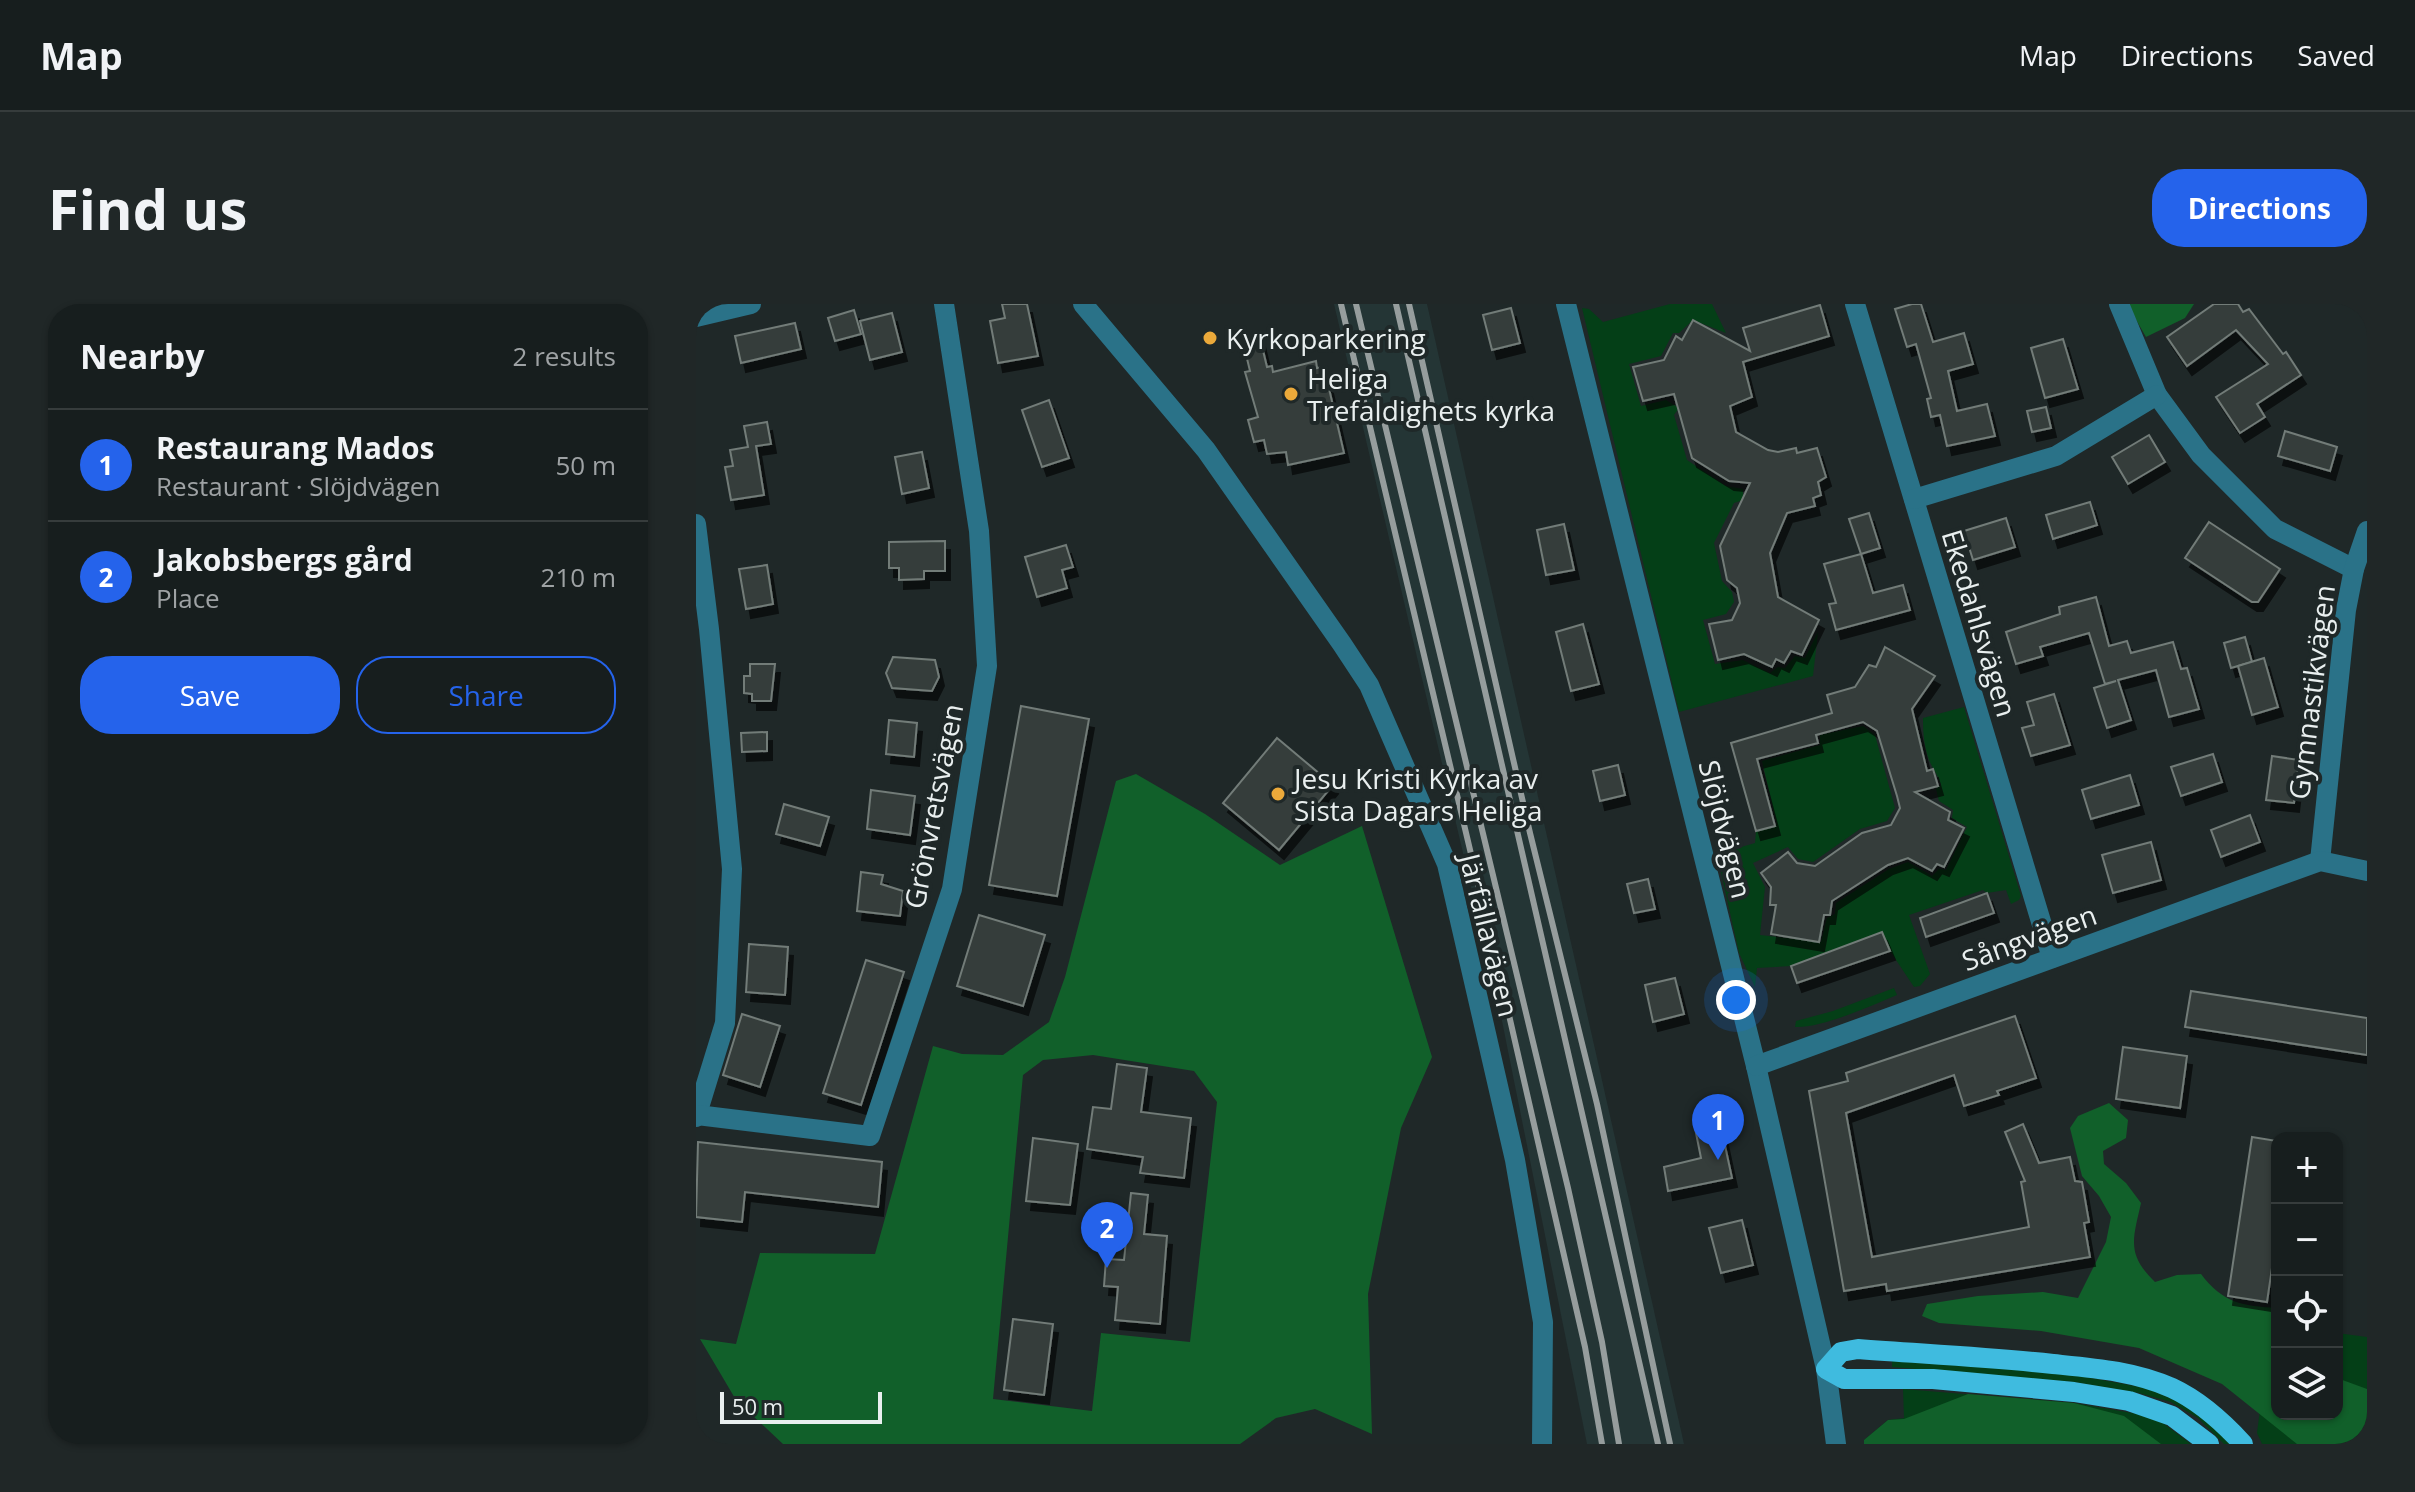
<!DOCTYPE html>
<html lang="en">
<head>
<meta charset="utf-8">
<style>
  body { margin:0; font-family:"Open Sans",sans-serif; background:#202727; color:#f1f3f6 }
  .controls { position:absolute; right:24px; bottom:24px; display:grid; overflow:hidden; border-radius:16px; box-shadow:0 2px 6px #0004 }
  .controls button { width:72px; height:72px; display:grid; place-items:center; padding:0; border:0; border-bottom:2px solid #363c3c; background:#171e1e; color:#f1f3f6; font:40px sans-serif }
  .scale { position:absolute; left:24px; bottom:20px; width:162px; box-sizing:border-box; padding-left:8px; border:4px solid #e9efef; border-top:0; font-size:22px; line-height:28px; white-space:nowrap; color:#e9efef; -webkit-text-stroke:6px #1f2828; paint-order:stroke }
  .you { position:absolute; left:1040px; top:696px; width:28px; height:28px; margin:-20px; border:6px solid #fff; border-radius:50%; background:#1a73e8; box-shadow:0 0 0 12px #1a73e833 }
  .badge { display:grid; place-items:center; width:52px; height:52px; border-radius:50%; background:#2563eb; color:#fff; font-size:26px; font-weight:700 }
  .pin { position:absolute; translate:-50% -66px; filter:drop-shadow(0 2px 4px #0008) }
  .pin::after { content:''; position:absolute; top:42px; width:28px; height:24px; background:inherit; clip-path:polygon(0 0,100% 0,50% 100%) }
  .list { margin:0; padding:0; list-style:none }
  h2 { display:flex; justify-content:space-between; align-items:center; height:104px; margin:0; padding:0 32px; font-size:34px }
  h2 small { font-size:26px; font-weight:400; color:#9ea2a4 }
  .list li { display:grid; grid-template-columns:52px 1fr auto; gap:24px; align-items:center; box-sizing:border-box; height:112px; padding:0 32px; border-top:2px solid #363c3c }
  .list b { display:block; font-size:30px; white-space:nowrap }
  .list p { margin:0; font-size:26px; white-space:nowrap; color:#9ea2a4 }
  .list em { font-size:26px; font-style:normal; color:#9ea2a4 }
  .actions { display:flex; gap:16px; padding:24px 32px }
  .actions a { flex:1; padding:18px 0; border:2px solid #2563eb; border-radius:32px; text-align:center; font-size:28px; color:#2563eb }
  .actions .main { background:#2563eb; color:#fff }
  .icon { flex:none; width:44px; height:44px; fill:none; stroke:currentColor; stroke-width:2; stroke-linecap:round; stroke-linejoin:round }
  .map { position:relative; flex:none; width:1671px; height:1140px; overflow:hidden; border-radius:32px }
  header { display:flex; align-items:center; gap:48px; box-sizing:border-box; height:112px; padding:0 40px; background:#171e1e; border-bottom:2px solid #363c3c }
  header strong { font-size:38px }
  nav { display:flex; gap:44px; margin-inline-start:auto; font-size:28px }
  .intro { display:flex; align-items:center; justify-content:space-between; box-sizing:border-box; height:192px; padding:0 48px }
  h1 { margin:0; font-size:56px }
  .button { padding:20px 36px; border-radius:32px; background:#2563eb; color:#fff; font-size:28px; font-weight:700 }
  main { display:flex; gap:48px; padding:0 48px }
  aside { flex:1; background:#171e1e; border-radius:32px; box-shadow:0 2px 6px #0004 }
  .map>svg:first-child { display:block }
  .built { fill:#243535 }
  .green { fill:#043f17 }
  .forest { fill:#11602a; fill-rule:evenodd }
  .building { fill:#353e3b; stroke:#727b78; stroke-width:2; filter:url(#shadow) }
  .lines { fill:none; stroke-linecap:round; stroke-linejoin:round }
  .minor { stroke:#2a7288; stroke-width:20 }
  .major { stroke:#3fbbdf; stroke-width:20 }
  .rail { stroke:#969d9d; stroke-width:6 }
  .poi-dot { fill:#eba93a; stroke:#1f2828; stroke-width:3 }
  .labels { text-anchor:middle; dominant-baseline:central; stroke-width:8; stroke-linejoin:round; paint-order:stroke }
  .poi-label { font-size:28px; fill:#e9efef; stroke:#1f2828; text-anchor:start }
  .street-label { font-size:28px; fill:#e9efef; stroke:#1f2828 }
</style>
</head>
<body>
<header>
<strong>Map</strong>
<nav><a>Map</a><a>Directions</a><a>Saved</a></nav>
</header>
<div class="intro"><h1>Find us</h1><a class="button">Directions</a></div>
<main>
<aside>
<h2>Nearby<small>2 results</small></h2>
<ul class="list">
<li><span class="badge">1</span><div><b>Restaurang Mados</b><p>Restaurant · Slöjdvägen</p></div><em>50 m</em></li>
<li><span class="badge">2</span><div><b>Jakobsbergs gård</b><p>Place</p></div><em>210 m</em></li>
</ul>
<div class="actions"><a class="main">Save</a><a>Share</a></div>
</aside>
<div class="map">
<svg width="1671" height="1140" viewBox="0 0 1671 1140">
  <defs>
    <filter id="shadow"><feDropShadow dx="5" dy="9" stdDeviation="0" flood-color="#0009"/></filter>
  </defs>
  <rect width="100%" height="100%" fill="#1f2828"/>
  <!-- built -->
  <polygon class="built" points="638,0 731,0 988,1140 891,1140 803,702"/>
  <!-- green -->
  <g class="green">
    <polygon points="974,0 1016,0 1030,29 997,16 983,29 977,29 965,52 933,60 945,102 970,96 983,104 978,111 991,156 1030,182 1047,185 1047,196 1038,199 1018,239 1026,277 1036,288 1038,298 1030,310 1007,316 1019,360 1047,356 1074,369 1082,363 1089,364 1099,352 1109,354 1122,328 1117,372 983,408 886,4 893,5 907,18"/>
    <path d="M1268,403l57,189 -2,4 -8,4 -5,-14 -19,3 -4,-3 -74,25 21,59 -10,12 -6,1 -24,-36 -99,15 -34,2 -2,19 -16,-34 -22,-99 38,-11 1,-12 21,-6 -15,-64 58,-16v-10l43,-9 12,9 20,73 -8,13 -27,8 -47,33 -15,-3 -10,-12 -35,16 12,24 -5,48 61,7 6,-24 8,-4 1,-11 53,-34 19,-7 24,14 7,-7 7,1 21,-43 -15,-9 1,-8 -14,-9 -3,-12 5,-4c-3,-10 -8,-16 -12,-25 -5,-14 -6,-27 -6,-42z"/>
    <path d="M1198,684l3,7c-27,11 -74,33 -102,32l1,-6 37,-10z"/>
    <polygon points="1575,1019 1581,1110 1641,1110 1641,1029 1671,1033 1671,1140 1566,1140 1561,1129"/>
    <polygon points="1196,1055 1362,1068 1450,1084 1483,1098 1517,1119 1537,1140 1528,1140 1502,1114 1475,1098 1443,1089 1378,1078 1196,1063"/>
    <polygon points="1207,1085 1378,1099 1459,1113 1495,1140 1168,1140 1168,1136 1192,1116 1208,1114"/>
  </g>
  <!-- forest -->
  <g class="forest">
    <polygon points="1431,0 1498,0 1489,14 1450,33"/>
    <path d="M440,470l69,40 75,51 82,-39 70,231 -31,71 -33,166 4,140 -57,-25 -39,9 -36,26h-457l-47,-44 -36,-61 36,5 24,-91 115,1 58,-208 29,8 41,1 46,-33 16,-45 51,-196zM397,751l101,16 23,31 -27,240 -89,-9 -9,78 -99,-12 30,-324 20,-15z"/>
    <path d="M1413,799l19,17 -2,18 -23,13 1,13 22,19 15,20c-8,36 -15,51 14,79l22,-7 24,-1c22,29 41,32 76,34v106h60v-36l30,11v55h-70l-75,-60 -83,-36 -98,-17 -102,-8 -17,-7 5,-12 51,-8 65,-4 35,6 28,-56 5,-25 -12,-21 -17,-20 -12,-48 8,-12z"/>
    <polygon points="1272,1090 1378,1099 1428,1112 1465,1140 1168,1140 1168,1136 1192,1116 1208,1115"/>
  </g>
  <!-- building -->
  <g class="building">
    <polygon points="306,0 331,0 342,52 302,59 294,17 309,14"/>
    <polygon points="1216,0 1225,0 1237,38 1268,29 1277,60 1252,67 1261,107 1291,100 1299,132 1251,142 1244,111 1235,113 1231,95 1235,94 1220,40 1211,43 1199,5"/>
    <polygon points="1518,0 1542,0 1547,8 1553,5 1587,50 1590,48 1605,71 1561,100 1569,113 1544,129 1520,93 1572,60 1540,26 1491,62 1471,33"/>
    <polygon points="1124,1 1133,32 1047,58 1056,93 1034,102 1040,128 1072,146 1082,148 1100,144 1101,149 1121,144 1130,173 1122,178 1125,191 1117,194 1119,202 1091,209 1074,249 1082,293 1123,316 1106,351 1095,347 1088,359 1080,355 1076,363 1048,350 1022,356 1013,320 1036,316 1044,299 1041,284 1031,276 1024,242 1054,179 1033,177 996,154 978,90 947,97 937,63 968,56 980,32 986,36 997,16 1054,47 1047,24"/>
    <polygon points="815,4 824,39 796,46 787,11"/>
    <polygon points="158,6 165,30 139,37 132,14"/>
    <polygon points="196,9 206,48 174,56 164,17"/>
    <polygon points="99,19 105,45 45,59 39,32"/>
    <polygon points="564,34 571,63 576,62 577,68 620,57 621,64 628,63 648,149 592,161 590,148 571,150 568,136 558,138 552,116 562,113 549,68 554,67 547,38"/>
    <polygon points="1367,35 1382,85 1349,94 1335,44"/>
    <polygon points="353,96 373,154 346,163 326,106"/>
    <polygon points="1350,103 1355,124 1336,128 1331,107"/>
    <polygon points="71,118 75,140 60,142 68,191 35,196 29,163 37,162 34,146 52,143 48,122"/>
    <polygon points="1589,127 1641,143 1634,167 1582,152"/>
    <polygon points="1453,131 1469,158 1432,180 1416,153"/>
    <polygon points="226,148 233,184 206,190 199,153"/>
    <polygon points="1394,198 1401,221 1357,235 1350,211"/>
    <polygon points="1173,209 1184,244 1165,250 1153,215"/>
    <polygon points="1310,214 1319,243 1277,256 1268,227"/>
    <polygon points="1513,218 1584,265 1562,298 1556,298 1489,254"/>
    <polygon points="868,220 878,266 850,271 841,226"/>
    <polygon points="249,237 249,267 228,267 228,275 203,276 203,264 193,264 193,238"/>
    <polygon points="370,241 377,263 366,266 371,284 341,293 329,253"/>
    <polygon points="1165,250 1177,289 1207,281 1214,306 1140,326 1133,300 1140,299 1128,260"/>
    <polygon points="71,261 77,300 50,305 43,265"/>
    <polygon points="1400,293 1413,342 1431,337 1435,349 1477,338 1485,365 1491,364 1503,405 1473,413 1460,366 1422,376 1435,416 1411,424 1398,384 1420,377 1409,380 1393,329 1344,343 1347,352 1320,360 1310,328 1364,310 1363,303"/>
    <polygon points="887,320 903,380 875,387 860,328"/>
    <polygon points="1549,333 1556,358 1535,364 1528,339"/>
    <polygon points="1189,343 1239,372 1216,405 1231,467 1237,465 1242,482 1219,488 1254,508 1252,516 1268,524 1248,563 1241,560 1236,567 1212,554 1192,561 1136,597 1134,611 1128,611 1123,638 1075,630 1080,601 1074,601 1075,583 1065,569 1092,548 1101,559 1119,562 1166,529 1195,521 1204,504 1201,492 1181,427 1167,418 1120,431 1122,439 1061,455 1079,522 1060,527 1035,439 1136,409 1131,391 1159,383 1173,361 1180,363"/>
    <polygon points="197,353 239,356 243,373 236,387 196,384 190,369"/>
    <polygon points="1568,354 1582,403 1556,411 1542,362"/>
    <polygon points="54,360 79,360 75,397 56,397 56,390 48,389 48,372 54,372"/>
    <polygon points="1358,390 1374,441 1335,452 1326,424 1338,421 1331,398"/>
    <polygon points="325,402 393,415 361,592 293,581"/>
    <polygon points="193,416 221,419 218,453 190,450"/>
    <polygon points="71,428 71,447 46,448 45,429"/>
    <polygon points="581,434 637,481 583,546 527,499"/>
    <polygon points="1517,450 1526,478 1485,492 1475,463"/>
    <polygon points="1576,452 1603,456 1598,499 1570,496"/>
    <polygon points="922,461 929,491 904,497 897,467"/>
    <polygon points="1434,471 1443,501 1395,515 1386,486"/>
    <polygon points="175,486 219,492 214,531 171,525"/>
    <polygon points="88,500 133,513 124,542 80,530"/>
    <polygon points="1554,511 1564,538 1525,553 1515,526"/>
    <polygon points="1455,538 1465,576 1417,589 1406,551"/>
    <polygon points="165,568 187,571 185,580 207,587 204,612 161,607"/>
    <polygon points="952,575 959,605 938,609 931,580"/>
    <polygon points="1291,589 1298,609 1230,633 1224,614"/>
    <polygon points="283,611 349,631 327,702 261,682"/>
    <polygon points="1186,628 1194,647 1101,679 1095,662"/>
    <polygon points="53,640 92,643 89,691 50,688"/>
    <polygon points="170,656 208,668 165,801 127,789"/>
    <polygon points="979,674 988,710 957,718 949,681"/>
    <polygon points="1495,687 1671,714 1671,751 1489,723"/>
    <polygon points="46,710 84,722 64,783 27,771"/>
    <polygon points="1319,712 1340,774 1301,787 1303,791 1268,802 1258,771 1150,809 1176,953 1333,923 1325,878 1329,877 1309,828 1327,820 1343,859 1374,853 1379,877 1386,878 1393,918 1388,919 1394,953 1191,987 1190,980 1148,987 1113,787 1152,777 1150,769"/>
    <polygon points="1427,743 1491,752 1484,804 1420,795"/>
    <polygon points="421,760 451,764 445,808 495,814 488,874 444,869 447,853 391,845 397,803 415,805"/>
    <polygon points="1023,814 1036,874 972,887 968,863 1005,854 998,819"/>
    <polygon points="1556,833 1581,837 1581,930 1571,998 1532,992"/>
    <polygon points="337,834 382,840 374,901 330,897"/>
    <polygon points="2,838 186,858 182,903 49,888 46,918 0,913"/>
    <polygon points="435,889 452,891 448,930 471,932 464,1020 419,1016 422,983 408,982 410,955 428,956"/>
    <polygon points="1046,916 1057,961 1025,969 1013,924"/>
    <polygon points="317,1015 357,1020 348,1091 308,1086"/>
  </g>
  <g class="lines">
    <!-- minor -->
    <g class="minor">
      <polyline points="387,0 510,146 646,340 673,381 751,560 819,856 847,1018 846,1140"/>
      <polyline points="870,0 1060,762 1130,1065 1140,1140"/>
      <polyline points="1159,0 1356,654"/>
      <polyline points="1423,0 1461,91 1505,151 1579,225 1658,265"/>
      <polyline points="0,13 55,0"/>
      <polyline points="1218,195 1360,152 1461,91"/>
      <polyline points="0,220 13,325 36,565 29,719 0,813"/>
      <polyline points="1624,557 1650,306 1658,265 1671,227"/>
      <polyline points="1060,762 1624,557 1671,567"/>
      <polyline points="1,811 174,832 256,585 291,362 283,227 248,0"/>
    </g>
    <!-- major -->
    <path class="major" d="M1513,1140l-37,-28 -43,-15 -55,-9 -141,-13h-89l-18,-10 15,-17 17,-3c65,5 130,8 195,15 40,4 81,7 119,24 28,13 50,33 71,56"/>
    <!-- rail -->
    <g class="rail">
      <polyline points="645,0 810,698 889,1043 906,1140"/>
      <polyline points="660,0 872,884 906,1038 923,1140"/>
      <polyline points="700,0 962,1140"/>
      <polyline points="713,0 834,529 901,800 974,1140"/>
    </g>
  </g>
  <!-- markers -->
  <g class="poi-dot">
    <circle cx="514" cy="34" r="8"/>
    <circle cx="595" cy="90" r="8"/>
    <circle cx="582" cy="490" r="8"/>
  </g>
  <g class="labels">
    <!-- poi labels -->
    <g class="poi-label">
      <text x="530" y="34">Kyrkoparkering</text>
      <text x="611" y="74">Heliga<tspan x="611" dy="32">Trefaldighets kyrka</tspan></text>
      <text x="598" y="474">Jesu Kristi Kyrka av<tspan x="598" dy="32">Sista Dagars Heliga</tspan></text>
    </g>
    <!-- street labels -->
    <g class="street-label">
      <text transform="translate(1284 319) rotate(73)">Ekedahlsvägen</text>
      <text transform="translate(1615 388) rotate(-83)">Gymnastikvägen</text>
      <text transform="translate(237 502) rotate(-79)">Grönvretsvägen</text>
      <text transform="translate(1030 525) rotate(76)">Slöjdvägen</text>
      <text transform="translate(794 631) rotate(76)">Järfällavägen</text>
      <text transform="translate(1333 633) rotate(-20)">Sångvägen</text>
    </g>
  </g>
</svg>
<div class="controls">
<button>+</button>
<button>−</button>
<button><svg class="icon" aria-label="locate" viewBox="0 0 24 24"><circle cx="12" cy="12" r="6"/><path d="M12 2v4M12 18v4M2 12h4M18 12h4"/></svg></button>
<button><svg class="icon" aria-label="layers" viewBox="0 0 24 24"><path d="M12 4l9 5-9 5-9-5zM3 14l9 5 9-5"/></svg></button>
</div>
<div class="scale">50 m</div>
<div class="you"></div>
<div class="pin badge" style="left:1022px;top:856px">1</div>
<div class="pin badge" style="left:411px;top:964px">2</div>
</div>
</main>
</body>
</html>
